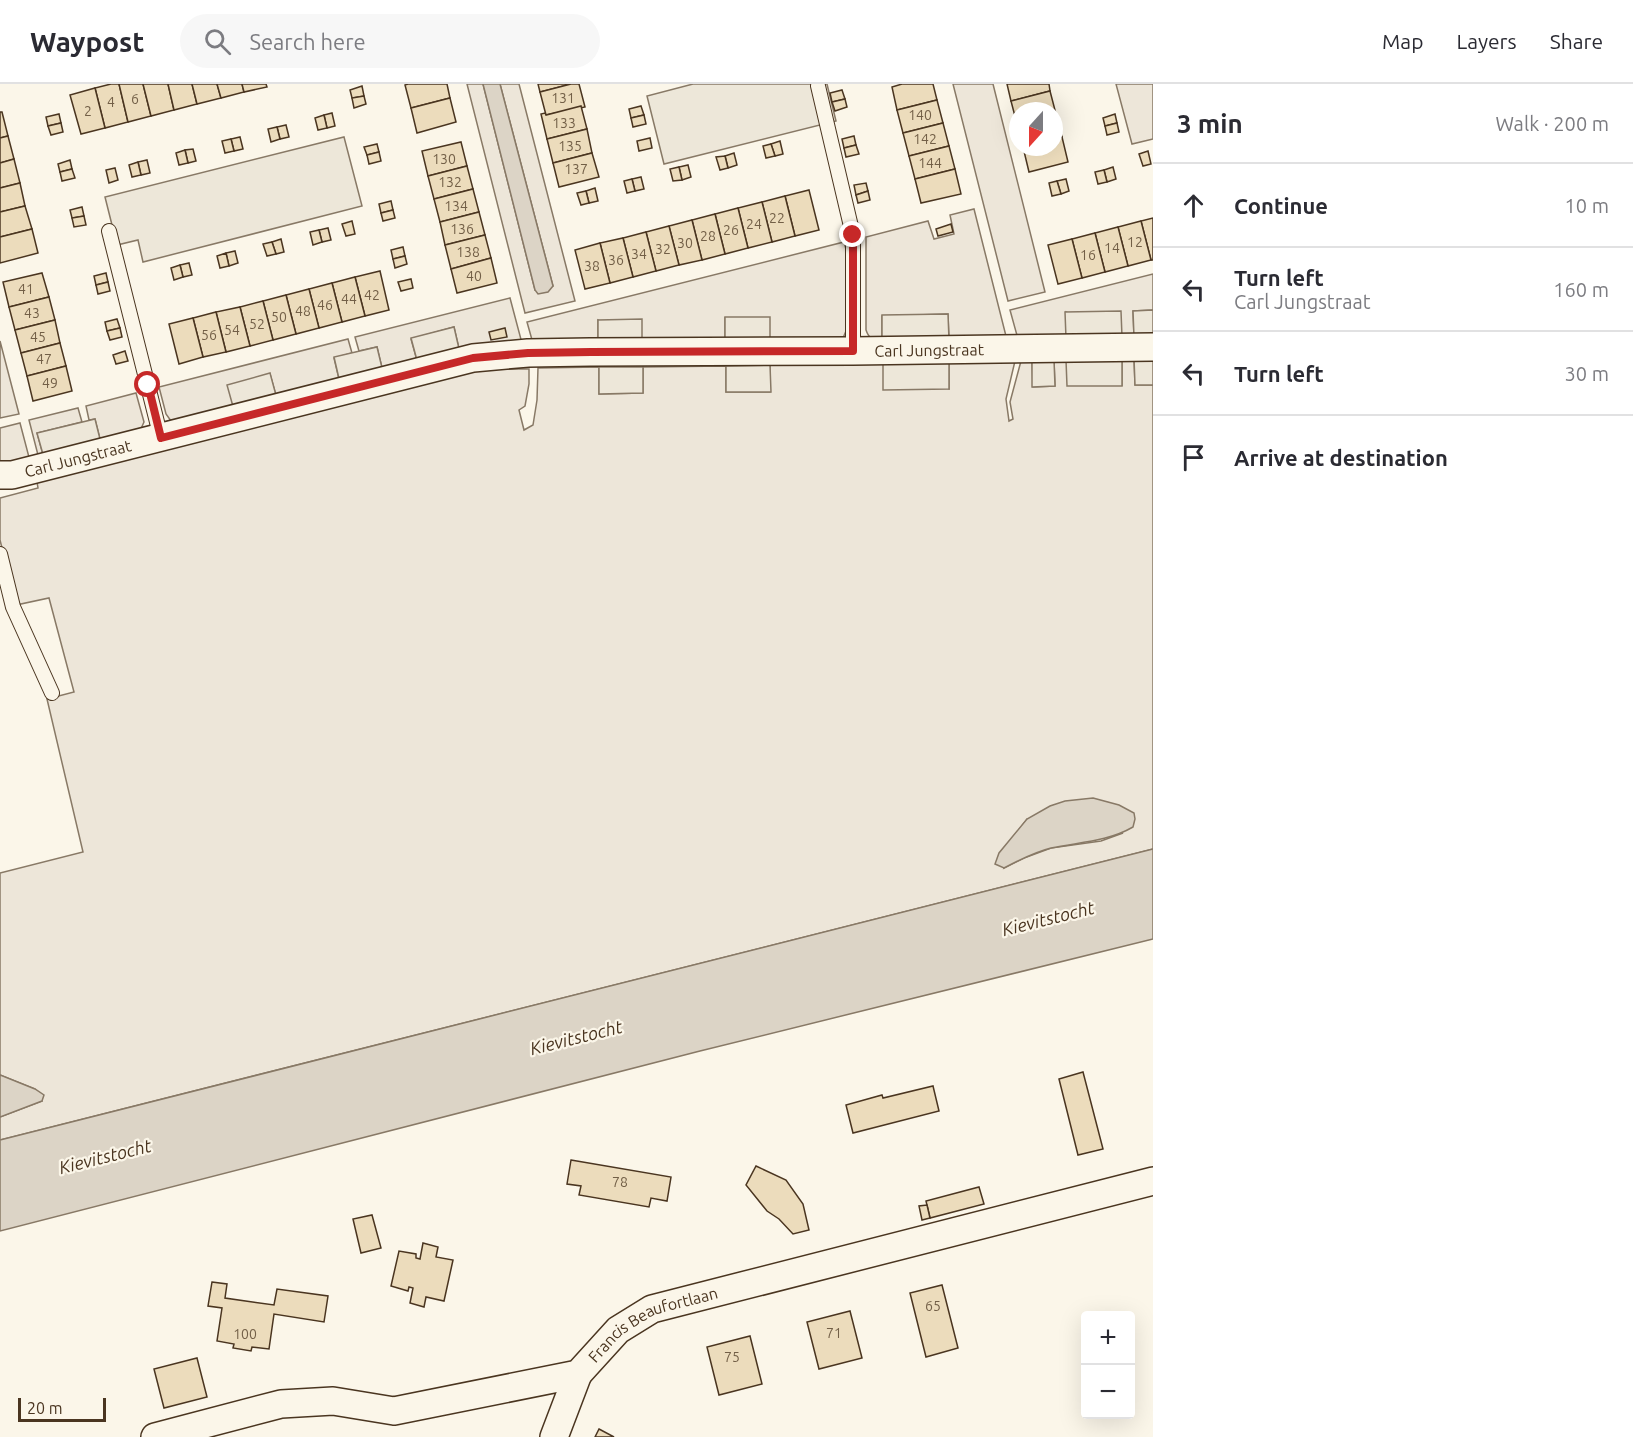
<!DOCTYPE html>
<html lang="en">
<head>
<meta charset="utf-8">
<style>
  body { margin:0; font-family:Ubuntu,sans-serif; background:#f7f7f7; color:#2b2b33 }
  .controls { position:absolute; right:18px; bottom:18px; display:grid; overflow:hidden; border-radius:6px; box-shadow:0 6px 24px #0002 }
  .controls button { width:54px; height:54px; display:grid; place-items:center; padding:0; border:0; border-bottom:2px solid #e1e1e2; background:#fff; color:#2b2b33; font:30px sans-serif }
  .compass { position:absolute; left:1009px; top:18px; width:54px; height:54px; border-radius:50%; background:#fff; box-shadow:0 6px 24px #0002; rotate:201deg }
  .scale { position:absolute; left:18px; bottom:15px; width:88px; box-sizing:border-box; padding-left:6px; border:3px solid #4a3520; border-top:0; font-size:16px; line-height:21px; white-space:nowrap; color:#4a3520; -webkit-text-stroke:4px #fbf6e9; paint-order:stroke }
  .stop { position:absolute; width:18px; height:18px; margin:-14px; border:4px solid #c62828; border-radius:50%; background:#fff }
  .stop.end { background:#c62828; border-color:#fff; box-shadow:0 2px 6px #0008 }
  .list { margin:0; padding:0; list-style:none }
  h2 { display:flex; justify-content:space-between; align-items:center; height:78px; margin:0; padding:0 24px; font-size:26px }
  h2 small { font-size:20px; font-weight:400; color:#7c7c81 }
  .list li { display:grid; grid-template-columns:39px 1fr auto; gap:18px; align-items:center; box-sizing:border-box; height:84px; padding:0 24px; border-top:2px solid #e1e1e2 }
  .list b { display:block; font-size:22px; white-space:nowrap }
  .list p { margin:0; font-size:20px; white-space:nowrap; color:#7c7c81 }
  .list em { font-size:20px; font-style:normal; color:#7c7c81 }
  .icon { flex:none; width:33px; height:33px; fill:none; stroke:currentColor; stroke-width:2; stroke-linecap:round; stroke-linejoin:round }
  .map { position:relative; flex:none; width:1153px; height:1353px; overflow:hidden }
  header { display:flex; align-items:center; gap:36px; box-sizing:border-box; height:84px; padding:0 30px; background:#fff; border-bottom:2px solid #e1e1e2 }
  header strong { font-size:28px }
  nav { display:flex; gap:33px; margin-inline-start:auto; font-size:21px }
  .search { width:420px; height:54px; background:#f7f7f7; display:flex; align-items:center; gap:15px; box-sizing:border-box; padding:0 21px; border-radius:33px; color:#7c7c81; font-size:22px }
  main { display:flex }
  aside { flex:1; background:#fff }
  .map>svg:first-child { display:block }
  .green { fill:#ede6d9; stroke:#887966; stroke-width:1.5; fill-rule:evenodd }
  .parking { fill:#ede7d9; stroke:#887966; stroke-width:1.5 }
  .water { fill:#dcd4c6; stroke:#887966; stroke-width:1.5 }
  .building { fill:#ecdcbc; stroke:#4a3520; stroke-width:1.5 }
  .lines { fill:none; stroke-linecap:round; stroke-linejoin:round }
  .lane-casing { stroke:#4a3520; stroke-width:16 }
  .street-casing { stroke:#4a3520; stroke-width:30 }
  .lane { stroke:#fbf6e9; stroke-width:14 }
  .street { stroke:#fbf6e9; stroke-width:27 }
  .route { stroke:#c62828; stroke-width:8 }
  .labels { text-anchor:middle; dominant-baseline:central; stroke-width:4.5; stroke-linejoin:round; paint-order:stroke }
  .number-label { font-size:14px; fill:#725f47 }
  .street-label { font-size:16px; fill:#4a3520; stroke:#fbf6e9 }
  .water-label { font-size:18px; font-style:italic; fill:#4a3520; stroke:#fbf6e9 }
</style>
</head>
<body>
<header>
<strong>Waypost</strong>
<div class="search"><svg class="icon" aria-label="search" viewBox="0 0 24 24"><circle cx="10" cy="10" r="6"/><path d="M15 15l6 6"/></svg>Search here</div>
<nav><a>Map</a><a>Layers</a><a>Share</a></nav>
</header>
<main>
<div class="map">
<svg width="1153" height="1353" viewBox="0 0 1153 1353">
  <rect width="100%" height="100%" fill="#fbf6e9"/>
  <!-- green -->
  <g class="green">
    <polygon points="467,0 483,0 535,206 553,202 500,0 519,0 575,217 525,229"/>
    <polygon points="953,0 993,0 1045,208 1008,217"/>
    <polygon points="1116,0 1153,0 1153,55 1132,60"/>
    <path d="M974,125l33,131h-58l-1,-26 -66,2v26c-8,-1 -13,-3 -16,-12v-93l62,-16 6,18 20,-5 -4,-19z"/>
    <polygon points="844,158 846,165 846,247 843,254 770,260 725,234 725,260 642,262 598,236 598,262 534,263 527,238"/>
    <polygon points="1153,190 1153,226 1133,227 1134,253 1122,253 1066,228 1066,254 1018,255 1010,226"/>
    <polygon points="510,214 523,263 460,269 454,243 411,255 418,280 383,288 377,263 359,267 355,253"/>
    <polygon points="348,255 352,269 334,274 340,299 277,315 270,290 234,326 171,337 166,330 159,303"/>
    <polygon points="0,257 19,330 0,334"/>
    <path d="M1134,274l1,27h18v464l-1153,291v-23l42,-16 -7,-12 -35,-14v-202l83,-21 -36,-153 27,-7 -25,-94 -33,7 -16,-65v-42l38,-10 -1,-6 445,-113h47v15l-4,22 -6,4 5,20 9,-5 4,-25 1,-32 61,-1v27l44,-1v-26l83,-1v26h44v-27l113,-2 66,26v-27l66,-1 -9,38 3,22 4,-2 -3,-17 11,-41 11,-1 1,27 22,-1 -1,-26h12l56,25v-26zM1027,735l96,14 -22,8 -50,7 -27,10 -20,10 10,-32z"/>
    <polygon points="136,309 144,338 140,347 101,359 95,335 89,336 86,322"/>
    <polygon points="78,324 82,338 37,349 44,374 39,375 29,336"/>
    <polygon points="20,339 30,377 0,380 0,344"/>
  </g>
  <!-- parking -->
  <g class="parking">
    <polygon points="693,0 827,0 836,37 664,80 647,12"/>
    <polygon points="344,53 362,122 143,178 138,156 117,161 105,113"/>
    <polygon points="1153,226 1153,253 1134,253 1133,227"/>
    <polygon points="1121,227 1122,253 1066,254 1065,228"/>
    <polygon points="948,230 949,256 882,258 882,231"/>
    <rect x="725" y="233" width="45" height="27"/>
    <polygon points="642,235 642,262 598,262 598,236"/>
    <polygon points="454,243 460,269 418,280 411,254"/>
    <polygon points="377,263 383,288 340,299 334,273"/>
    <polygon points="1134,274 1153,274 1153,301 1135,301"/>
    <polygon points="1122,275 1122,302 1067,302 1066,276"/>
    <polygon points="1032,276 1054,276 1055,302 1032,303"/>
    <polygon points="949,278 949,305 883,306 883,279"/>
    <polygon points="770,281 771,308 726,308 726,282"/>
    <polygon points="599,283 643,283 643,309 599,310"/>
    <polygon points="270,289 277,315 234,326 227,301"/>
    <polygon points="95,335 101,359 44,374 37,349"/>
  </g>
  <!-- water -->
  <g class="water">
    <polygon points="483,0 500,0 553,202 548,208 538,210 535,206"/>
    <path d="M1093,714l26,7 15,8 1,6 -2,8c-26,15 -54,15 -82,21 -16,4 -32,12 -47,20l-9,-4 4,-11 28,-34 23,-13 15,-5z"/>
    <polygon points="1153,765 1153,855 700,967 0,1147 0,1056"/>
    <polygon points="0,991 35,1005 44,1011 42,1017 0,1033"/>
  </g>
  <!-- building -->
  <g class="building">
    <polygon points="111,0 119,0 128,38 105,44 95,4"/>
    <polygon points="119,0 143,0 151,32 128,38"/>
    <polygon points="143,0 168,0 174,26 151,32"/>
    <polygon points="168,0 192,0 197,20 174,26"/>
    <polygon points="192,0 217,0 221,14 197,20"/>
    <polygon points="217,0 242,0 244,8 221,14"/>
    <polygon points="242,0 266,0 267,3 244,8"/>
    <polygon points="408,0 447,0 450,14 411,24 405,1"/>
    <polygon points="538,0 571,0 540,8"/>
    <polygon points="571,0 579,0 585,23 546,31 540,8"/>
    <polygon points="902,0 933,0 937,16 897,26 892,3"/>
    <polygon points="1007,0 1049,0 1050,7 1011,17"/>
    <polygon points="362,2 364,12 352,14 350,6"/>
    <polygon points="95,4 105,44 81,50 70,11"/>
    <polygon points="842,6 845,15 832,18 830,9"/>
    <polygon points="1050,7 1056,30 1054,31 1054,27 1018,27 1017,40 1011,17"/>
    <polygon points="364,12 366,20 354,24 352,14"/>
    <polygon points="450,14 456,38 417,49 411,24"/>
    <polygon points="845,15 847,23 835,27 832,18"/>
    <polygon points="937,16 943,39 903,49 897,26"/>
    <polygon points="581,22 587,45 547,55 541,30 545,29 546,31"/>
    <polygon points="641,22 644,31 631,34 629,25"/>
    <polygon points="0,28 2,28 8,52 0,54"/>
    <polygon points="332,29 335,42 327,44 324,31"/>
    <polygon points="59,30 61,39 48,42 46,33"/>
    <polygon points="1056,30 1062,53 1054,55 1054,31"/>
    <polygon points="1115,30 1117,39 1105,42 1103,34"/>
    <polygon points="324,31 327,44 318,46 315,34"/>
    <polygon points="644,31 646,40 633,43 631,34"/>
    <polygon points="61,39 63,48 51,51 48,42"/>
    <polygon points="943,39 949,62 909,72 903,49"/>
    <polygon points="1117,39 1119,48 1107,51 1105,42"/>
    <polygon points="286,41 289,53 280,55 277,43"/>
    <polygon points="277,43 280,55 271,58 268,45"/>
    <polygon points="587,45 592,69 553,79 547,55"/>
    <polygon points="8,52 14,75 0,79 0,54"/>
    <polygon points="854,52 856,61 844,64 842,55"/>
    <polygon points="240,53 243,65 234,67 231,55"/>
    <polygon points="1062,53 1068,78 1029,88 1023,63 1054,63 1054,55"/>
    <polygon points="650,54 652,64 639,67 637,57"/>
    <polygon points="231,55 234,67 225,69 222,57"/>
    <polygon points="780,57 783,70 775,72 771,60"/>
    <polygon points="461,58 467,82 428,92 422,67"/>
    <polygon points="377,60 379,68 367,71 364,63"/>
    <polygon points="771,60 775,72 766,74 763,62"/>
    <polygon points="856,61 859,70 846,73 844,64"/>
    <polygon points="949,62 955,85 915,95 909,72"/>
    <polygon points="193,65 196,77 188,79 185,66"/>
    <polygon points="185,66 188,79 179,81 176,69"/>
    <polygon points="1148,67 1151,80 1143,82 1139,70"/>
    <polygon points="379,68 381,77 369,80 367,71"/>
    <polygon points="592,69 599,93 559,103 553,79"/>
    <polygon points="734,69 737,81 728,84 725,72"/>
    <polygon points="725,72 728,84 720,86 716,73"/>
    <polygon points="14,75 20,99 0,104 0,79"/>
    <polygon points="70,76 72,85 60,88 58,80"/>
    <polygon points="147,76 150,89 141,91 138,78"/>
    <polygon points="138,78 141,91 132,93 129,81"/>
    <polygon points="688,81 691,93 682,96 679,83"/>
    <polygon points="467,82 473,105 434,115 428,92"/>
    <polygon points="679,83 682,96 673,97 670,85"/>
    <polygon points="1113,83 1116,95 1107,98 1104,86"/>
    <polygon points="115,84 118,96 109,99 106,86"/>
    <polygon points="72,85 75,94 62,97 60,88"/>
    <polygon points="955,85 961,110 921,119 915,95"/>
    <polygon points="1104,86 1107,98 1098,100 1095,88"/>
    <polygon points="641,93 644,105 635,107 632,95"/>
    <polygon points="632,95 635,107 627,109 624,97"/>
    <polygon points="1066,95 1069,107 1061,110 1057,97"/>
    <polygon points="1057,97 1061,110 1052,112 1049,99"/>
    <polygon points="20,99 25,122 0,128 0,104"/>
    <polygon points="866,99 868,107 856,111 854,101"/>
    <polygon points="595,104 598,117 589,119 586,107"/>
    <polygon points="473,105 479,128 440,138 434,115"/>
    <polygon points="809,106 819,146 795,152 785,112"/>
    <polygon points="586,107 589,119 581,121 577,109"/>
    <polygon points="868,107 870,116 858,119 856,111"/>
    <polygon points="785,112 795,152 772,158 762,118"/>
    <polygon points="391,117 393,126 381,129 379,120"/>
    <polygon points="762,118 772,158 748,164 738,124"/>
    <polygon points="25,122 32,145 0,153 0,128"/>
    <polygon points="82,123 84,132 72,134 70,126"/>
    <polygon points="738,124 748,164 725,170 715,130"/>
    <polygon points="393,126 395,134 383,137 381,129"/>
    <polygon points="479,128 485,151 445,161 440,138"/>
    <polygon points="715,130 725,170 702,176 692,136"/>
    <polygon points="84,132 86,141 74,143 72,134"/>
    <polygon points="1153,134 1153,176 1151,176 1141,137"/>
    <polygon points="692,136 702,176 679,181 669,142"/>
    <polygon points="352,137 355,150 346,152 342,140"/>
    <polygon points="1141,137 1151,176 1128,182 1118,143"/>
    <polygon points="951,140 953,148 938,152 936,145"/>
    <polygon points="669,142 679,181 656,187 646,148"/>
    <polygon points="1118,143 1128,182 1105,188 1095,149"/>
    <polygon points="328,144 331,156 322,158 319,146"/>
    <polygon points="32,145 38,169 0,179 0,153"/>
    <polygon points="319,146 322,158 313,161 310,148"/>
    <polygon points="646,148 656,187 633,193 623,154"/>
    <polygon points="1095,149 1105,188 1082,194 1072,155"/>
    <polygon points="485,151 491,174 451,185 445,161"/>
    <polygon points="623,154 633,193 610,199 600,159"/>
    <polygon points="281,155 284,168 276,170 272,158"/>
    <polygon points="1072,155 1082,194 1058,200 1048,161"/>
    <polygon points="272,158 276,170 267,172 263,160"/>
    <polygon points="600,159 610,199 585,205 575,166"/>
    <polygon points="403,163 405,172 393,175 391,166"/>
    <polygon points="235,167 238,179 229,182 226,169"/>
    <polygon points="226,169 229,182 220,184 217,172"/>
    <polygon points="405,172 407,180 395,184 393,175"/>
    <polygon points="491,174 497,199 457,209 451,185"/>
    <polygon points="189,179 192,191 183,193 180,181"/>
    <polygon points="180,181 183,193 174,196 171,184"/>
    <polygon points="380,187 389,226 365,232 355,193"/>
    <polygon points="42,189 49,213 9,223 3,198"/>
    <polygon points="106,189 108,198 96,201 94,192"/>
    <polygon points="355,193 365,232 342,238 332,199"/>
    <polygon points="411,195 413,204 401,207 398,198"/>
    <polygon points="108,198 110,207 98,210 96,201"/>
    <polygon points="332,199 342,238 319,244 309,205"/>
    <polygon points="309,205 319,244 296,250 286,211"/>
    <polygon points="286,211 296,250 273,256 263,217"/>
    <polygon points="49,213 55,236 15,246 9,223"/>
    <polygon points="263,217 273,256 250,262 240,223"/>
    <polygon points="240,223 250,262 226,268 216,228"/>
    <polygon points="216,228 226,268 203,273 193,234"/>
    <polygon points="193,234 203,273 179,280 169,240"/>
    <polygon points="117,235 120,244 107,247 105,238"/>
    <polygon points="55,236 60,259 21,269 15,246"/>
    <polygon points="120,244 122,253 110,256 107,247"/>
    <polygon points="505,244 507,253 491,256 489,248"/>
    <polygon points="60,259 66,282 27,292 21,269"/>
    <polygon points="125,267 128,277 116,280 113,271"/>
    <polygon points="66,282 72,307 33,317 27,292"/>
    <polygon points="1083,988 1103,1065 1078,1071 1059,995"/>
    <polygon points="933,1002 939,1027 853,1049 846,1021 882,1011 883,1014"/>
    <polygon points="571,1076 671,1093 667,1117 651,1114 649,1123 579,1111 581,1102 567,1100"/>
    <polygon points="756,1082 786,1096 803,1120 809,1146 793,1150 779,1135 767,1127 746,1101"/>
    <polygon points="979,1103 984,1120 930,1134 926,1117"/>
    <polygon points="927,1121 930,1134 922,1136 919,1122"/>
    <polygon points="372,1131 381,1164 361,1169 353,1135"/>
    <polygon points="423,1159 438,1163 436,1173 453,1176 444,1217 426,1213 424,1223 410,1219 413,1204 409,1203 408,1207 391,1202 399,1167 416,1170 416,1174 420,1175"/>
    <polygon points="212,1198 227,1200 225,1214 274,1221 277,1205 328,1212 324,1238 274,1230 269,1265 252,1263 251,1267 233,1264 234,1260 217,1257 222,1224 208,1222"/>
    <polygon points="942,1201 958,1264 926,1273 910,1209"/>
    <polygon points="850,1227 862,1274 819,1285 807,1238"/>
    <polygon points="750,1252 762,1300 719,1311 707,1263"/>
    <polygon points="197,1274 207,1313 164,1324 154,1285"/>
    <polygon points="599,1345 614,1353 595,1353"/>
  </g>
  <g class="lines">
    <defs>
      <g id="lane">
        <polyline points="818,2 853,151 853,267"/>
        <polyline points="109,147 161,354"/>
        <polyline points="0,470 13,523 52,609"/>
      </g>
      <g id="street">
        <path id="s1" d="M0,391h12l461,-117 55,-5 62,-1 263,-1 300,-4"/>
        <path id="s2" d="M155,1353l126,-33 52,-3 61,10 184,-37 40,-44 34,-21 501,-128"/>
        <polyline points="554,1353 578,1290"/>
      </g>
    </defs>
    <!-- lane casing -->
    <use href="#lane" class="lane-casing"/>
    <!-- street casing -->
    <use href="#street" class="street-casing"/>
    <!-- lane -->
    <use href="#lane" class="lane"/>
    <!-- street -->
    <use href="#street" class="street"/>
  </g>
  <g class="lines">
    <!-- route -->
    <polyline class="route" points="148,301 161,354 473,274 528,269 591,268 853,267 853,151"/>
  </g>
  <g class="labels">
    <!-- number labels -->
    <g class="number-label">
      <text x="563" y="14">131</text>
      <text x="135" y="15">6</text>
      <text x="111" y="18">4</text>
      <text x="88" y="27">2</text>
      <text x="920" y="31">140</text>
      <text x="564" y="39">133</text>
      <text x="925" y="55">142</text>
      <text x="570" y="62">135</text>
      <text x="444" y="75">130</text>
      <text x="930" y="79">144</text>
      <text x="576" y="85">137</text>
      <text x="450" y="98">132</text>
      <text x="456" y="122">134</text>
      <text x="777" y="134">22</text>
      <text x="754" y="140">24</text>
      <text x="462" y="145">136</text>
      <text x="731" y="146">26</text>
      <text x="708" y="152">28</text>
      <text x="1135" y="158">12</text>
      <text x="685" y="159">30</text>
      <text x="1112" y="164">14</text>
      <text x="663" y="165">32</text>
      <text x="468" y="168">138</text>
      <text x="639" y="170">34</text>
      <text x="1088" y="171">16</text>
      <text x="616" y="176">36</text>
      <text x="592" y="182">38</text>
      <text x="474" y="192">40</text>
      <text x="26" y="205">41</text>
      <text x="372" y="211">42</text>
      <text x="349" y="215">44</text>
      <text x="325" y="221">46</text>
      <text x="303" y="227">48</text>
      <text x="32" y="229">43</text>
      <text x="279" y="233">50</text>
      <text x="257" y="240">52</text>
      <text x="232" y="246">54</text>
      <text x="209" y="251">56</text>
      <text x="38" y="253">45</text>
      <text x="44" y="275">47</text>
      <text x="50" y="299">49</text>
      <text x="620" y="1098">78</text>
      <text x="933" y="1222">65</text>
      <text x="834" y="1249">71</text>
      <text x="245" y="1250">100</text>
      <text x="732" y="1273">75</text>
    </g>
    <!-- street labels -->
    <g class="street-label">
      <text stroke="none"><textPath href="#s1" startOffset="944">Carl Jungstraat</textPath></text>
      <text stroke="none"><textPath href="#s1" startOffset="80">Carl Jungstraat</textPath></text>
      <text stroke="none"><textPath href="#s2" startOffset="525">Francis Beaufortlaan</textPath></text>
    </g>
    <!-- water labels -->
    <g class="water-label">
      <text transform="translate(1048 834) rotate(-14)">Kievitstocht</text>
      <text transform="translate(576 953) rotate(-14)">Kievitstocht</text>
      <text transform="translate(105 1072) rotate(-14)">Kievitstocht</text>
    </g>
  </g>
</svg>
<div class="controls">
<button>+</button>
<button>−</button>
</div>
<svg class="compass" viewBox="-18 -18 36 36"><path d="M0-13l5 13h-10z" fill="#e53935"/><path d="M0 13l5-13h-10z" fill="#7c7c81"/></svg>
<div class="scale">20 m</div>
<div class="stop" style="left:148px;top:301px"></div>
<div class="stop end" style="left:853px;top:151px"></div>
</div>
<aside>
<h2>3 min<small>Walk · 200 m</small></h2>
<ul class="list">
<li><svg class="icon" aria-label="ahead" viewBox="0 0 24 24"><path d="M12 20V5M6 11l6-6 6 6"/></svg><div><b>Continue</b></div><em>10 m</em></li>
<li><svg class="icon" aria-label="left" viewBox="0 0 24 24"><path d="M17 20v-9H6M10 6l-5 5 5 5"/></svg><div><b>Turn left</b><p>Carl Jungstraat</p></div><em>160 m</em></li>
<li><svg class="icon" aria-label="left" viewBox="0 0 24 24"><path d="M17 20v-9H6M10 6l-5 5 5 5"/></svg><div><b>Turn left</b></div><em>30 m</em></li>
<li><svg class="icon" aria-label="arrive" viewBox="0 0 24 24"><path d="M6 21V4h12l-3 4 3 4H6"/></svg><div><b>Arrive at destination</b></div></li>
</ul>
</aside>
</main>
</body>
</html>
